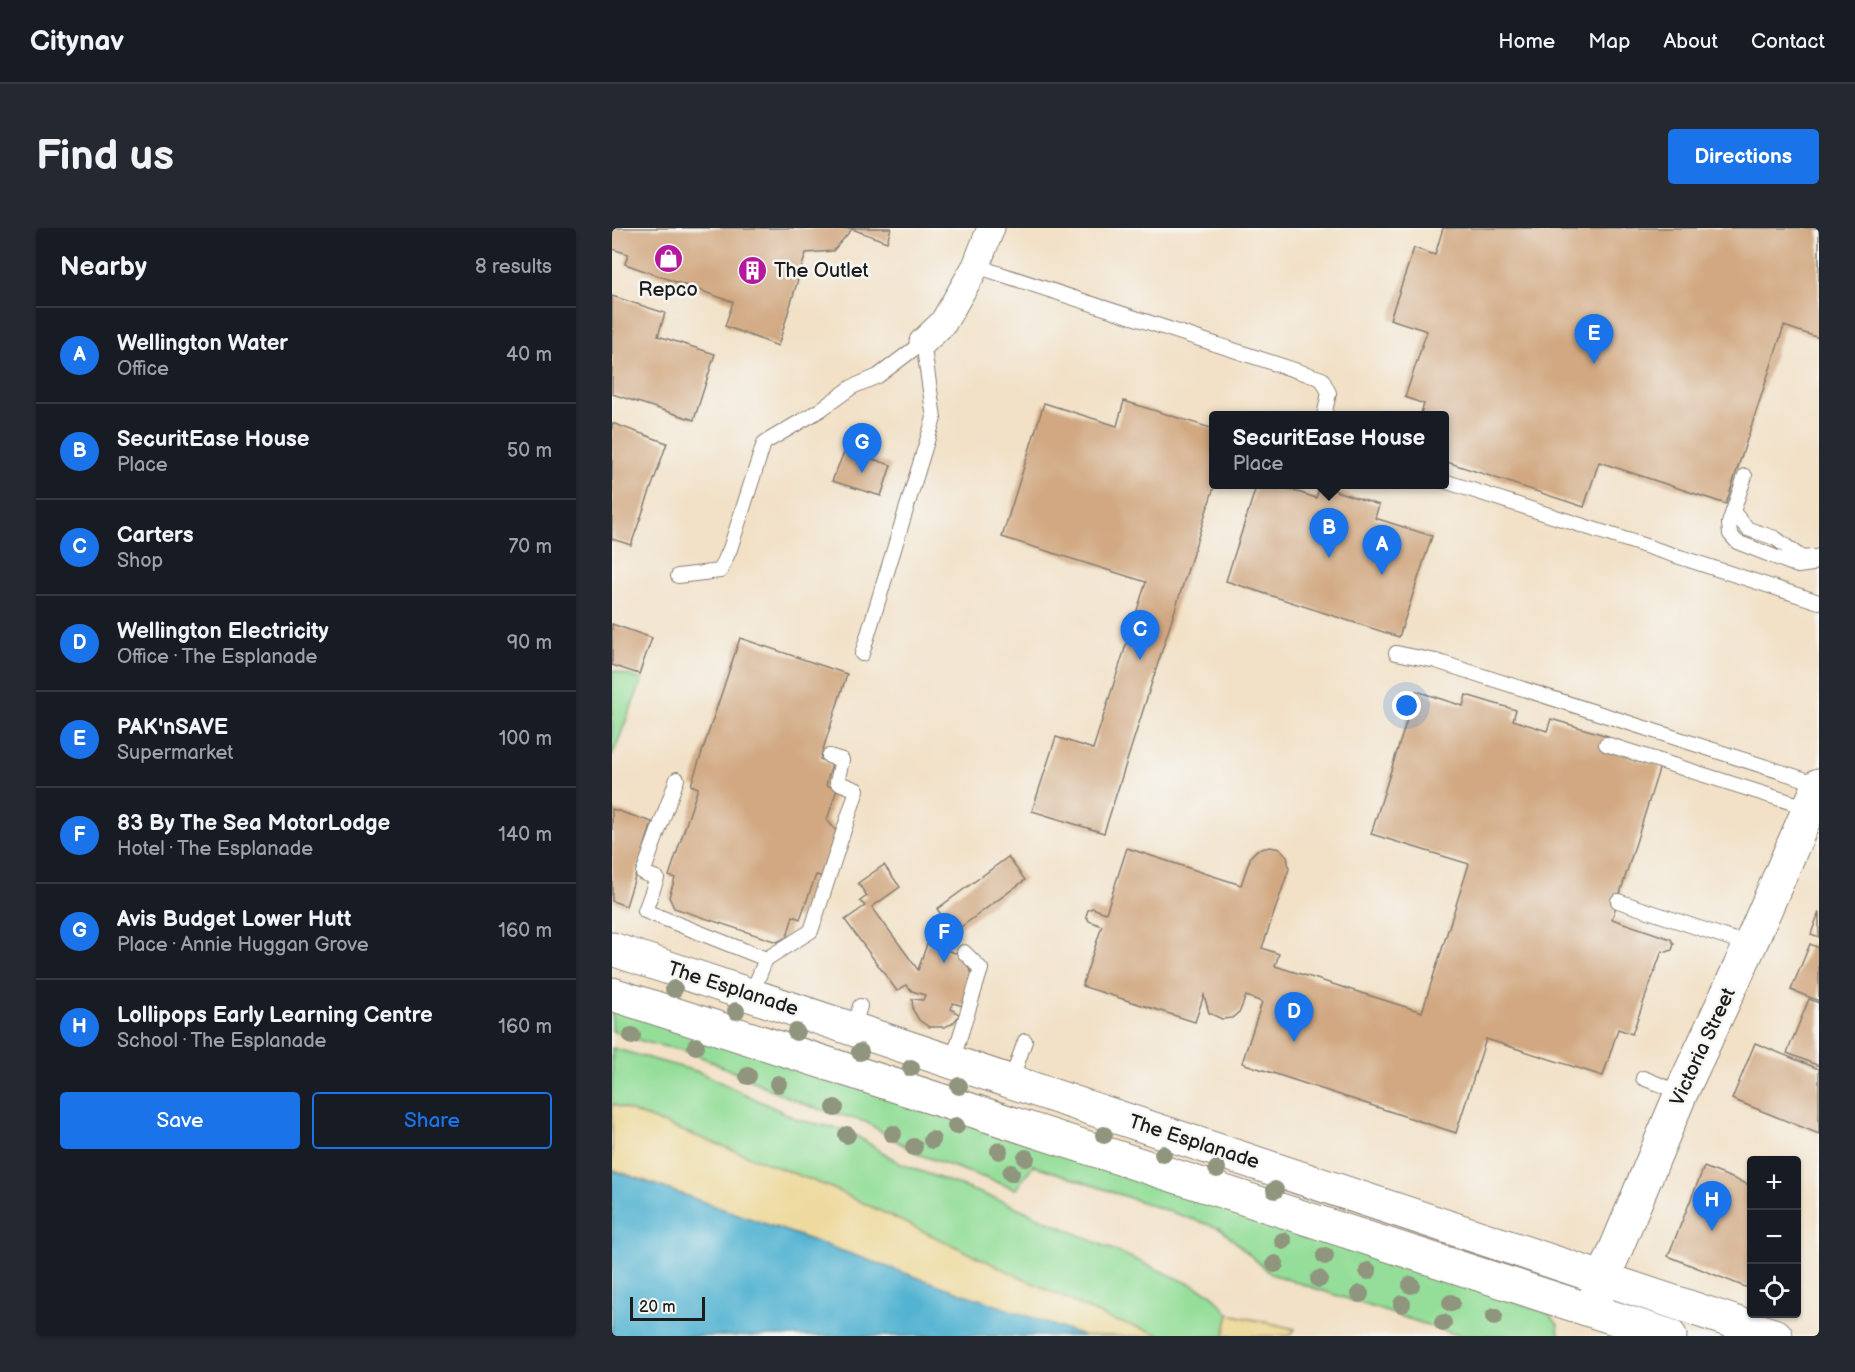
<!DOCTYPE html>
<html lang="en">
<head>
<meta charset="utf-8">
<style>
  body { margin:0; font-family:"Balsamiq Sans",sans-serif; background:#242831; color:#f1f3f6 }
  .controls { position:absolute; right:18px; bottom:18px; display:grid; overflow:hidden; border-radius:6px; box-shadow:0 2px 4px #0004 }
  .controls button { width:54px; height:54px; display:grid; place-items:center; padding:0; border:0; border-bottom:2px solid #363941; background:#171b24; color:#f1f3f6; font:30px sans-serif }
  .scale { position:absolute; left:18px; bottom:15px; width:75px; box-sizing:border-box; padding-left:6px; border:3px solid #1c1c1c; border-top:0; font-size:16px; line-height:21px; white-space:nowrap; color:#1c1c1c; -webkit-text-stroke:4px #f6f6f2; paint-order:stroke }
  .you { position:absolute; left:795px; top:478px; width:21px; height:21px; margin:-15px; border:4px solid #fff; border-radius:50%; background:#1a73e8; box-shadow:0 0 0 9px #1a73e833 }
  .badge { display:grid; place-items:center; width:39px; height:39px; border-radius:50%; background:#1a73e8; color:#fff; font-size:20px; font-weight:700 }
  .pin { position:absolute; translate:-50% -50px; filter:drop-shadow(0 2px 3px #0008) }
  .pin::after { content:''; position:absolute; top:32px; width:21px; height:18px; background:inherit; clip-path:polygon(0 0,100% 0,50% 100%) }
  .popup { position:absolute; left:597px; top:183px; width:240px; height:78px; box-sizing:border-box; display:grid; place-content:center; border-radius:6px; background:#171b24; filter:drop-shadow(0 2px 4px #0005); font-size:20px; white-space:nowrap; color:#9ea1a6 }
  .popup b { font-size:22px; color:#f1f3f6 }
  .popup::after { content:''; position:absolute; left:50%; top:100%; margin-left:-12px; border:12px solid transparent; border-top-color:#171b24 }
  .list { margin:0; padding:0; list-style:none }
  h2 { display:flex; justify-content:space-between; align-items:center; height:78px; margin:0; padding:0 24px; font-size:26px }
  h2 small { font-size:20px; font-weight:400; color:#9ea1a6 }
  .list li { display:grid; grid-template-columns:39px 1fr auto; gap:18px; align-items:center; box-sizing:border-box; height:96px; padding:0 24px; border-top:2px solid #363941 }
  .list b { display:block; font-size:22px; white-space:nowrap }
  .list p { margin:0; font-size:20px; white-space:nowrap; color:#9ea1a6 }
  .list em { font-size:20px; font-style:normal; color:#9ea1a6 }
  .actions { display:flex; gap:12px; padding:18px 24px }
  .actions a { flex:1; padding:14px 0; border:2px solid #1a73e8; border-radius:6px; text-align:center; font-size:21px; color:#1a73e8 }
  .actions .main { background:#1a73e8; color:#fff }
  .icon { flex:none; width:33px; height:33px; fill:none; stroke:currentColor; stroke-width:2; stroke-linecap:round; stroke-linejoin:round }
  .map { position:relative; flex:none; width:1207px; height:1108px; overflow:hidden; border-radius:6px }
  header { display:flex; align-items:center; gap:36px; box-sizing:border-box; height:84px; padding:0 30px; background:#171b24; border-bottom:2px solid #363941 }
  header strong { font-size:28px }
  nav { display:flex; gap:33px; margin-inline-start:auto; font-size:21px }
  .intro { display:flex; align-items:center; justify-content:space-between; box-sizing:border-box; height:144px; padding:0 36px }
  h1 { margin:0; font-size:42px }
  .button { padding:15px 27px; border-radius:6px; background:#1a73e8; color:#fff; font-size:21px; font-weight:700 }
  main { display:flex; gap:36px; padding:0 36px }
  aside { flex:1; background:#171b24; border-radius:6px; box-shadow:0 2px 4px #0004 }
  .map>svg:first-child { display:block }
  .green { fill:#94de99; stroke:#587d5a; stroke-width:1.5 }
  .sand { fill:#eeda9e; stroke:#857b5d; stroke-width:1.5 }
  .water { fill:#53b3d2; stroke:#386877; stroke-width:1.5 }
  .building { fill:#d1a881 }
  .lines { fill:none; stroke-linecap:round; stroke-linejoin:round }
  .lane-casing { stroke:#877e72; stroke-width:16 }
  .street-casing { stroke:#877e72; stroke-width:29 }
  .secondary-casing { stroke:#877e72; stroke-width:35 }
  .primary-casing { stroke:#877e72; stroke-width:35 }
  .lane { stroke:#fff; stroke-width:14 }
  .street { stroke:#fff; stroke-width:27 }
  .secondary { stroke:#fff; stroke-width:33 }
  .primary { stroke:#fff; stroke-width:33 }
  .tree { fill:#90957e }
  .labels { text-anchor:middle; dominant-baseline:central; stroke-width:5; stroke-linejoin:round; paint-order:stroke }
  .poi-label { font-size:20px; fill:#1c1c1c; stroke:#f6f6f2; text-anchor:start }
  .street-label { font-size:20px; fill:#1c1c1c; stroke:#f6f6f2 }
</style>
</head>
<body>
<header>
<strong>Citynav</strong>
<nav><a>Home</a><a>Map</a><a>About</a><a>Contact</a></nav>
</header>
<div class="intro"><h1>Find us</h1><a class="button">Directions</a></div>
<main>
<aside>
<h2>Nearby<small>8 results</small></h2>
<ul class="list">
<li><span class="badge">A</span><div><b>Wellington Water</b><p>Office</p></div><em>40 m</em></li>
<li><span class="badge">B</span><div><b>SecuritEase House</b><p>Place</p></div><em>50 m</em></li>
<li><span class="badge">C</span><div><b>Carters</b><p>Shop</p></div><em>70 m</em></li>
<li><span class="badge">D</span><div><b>Wellington Electricity</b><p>Office · The Esplanade</p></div><em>90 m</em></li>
<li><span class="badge">E</span><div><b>PAK'nSAVE</b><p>Supermarket</p></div><em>100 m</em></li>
<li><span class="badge">F</span><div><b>83 By The Sea MotorLodge</b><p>Hotel · The Esplanade</p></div><em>140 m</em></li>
<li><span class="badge">G</span><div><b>Avis Budget Lower Hutt</b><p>Place · Annie Huggan Grove</p></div><em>160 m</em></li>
<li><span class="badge">H</span><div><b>Lollipops Early Learning Centre</b><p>School · The Esplanade</p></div><em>160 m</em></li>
</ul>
<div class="actions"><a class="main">Save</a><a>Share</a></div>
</aside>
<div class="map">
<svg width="1207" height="1108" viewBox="0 0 1207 1108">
  <rect width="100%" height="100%" fill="#f6f6f2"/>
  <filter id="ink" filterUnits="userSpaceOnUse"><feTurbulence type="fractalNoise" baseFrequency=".0167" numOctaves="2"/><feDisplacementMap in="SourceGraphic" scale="12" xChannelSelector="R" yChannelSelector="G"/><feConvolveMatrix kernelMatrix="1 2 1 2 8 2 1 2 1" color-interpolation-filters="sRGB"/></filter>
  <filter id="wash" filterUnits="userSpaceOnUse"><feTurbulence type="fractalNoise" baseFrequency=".008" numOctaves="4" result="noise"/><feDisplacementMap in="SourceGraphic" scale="24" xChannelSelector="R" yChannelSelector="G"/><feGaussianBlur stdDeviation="1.35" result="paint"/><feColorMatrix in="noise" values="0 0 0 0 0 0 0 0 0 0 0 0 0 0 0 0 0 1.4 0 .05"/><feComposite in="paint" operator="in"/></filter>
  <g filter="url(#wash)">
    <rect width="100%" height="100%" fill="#f2e1c7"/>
    <!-- green -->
    <g class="green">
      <polygon points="0,442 30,452 0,529"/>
      <polygon points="0,778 937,1085 946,1097 947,1108 849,1108 659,1046 609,1001 421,937 404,961 306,926 254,894 197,878 171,867 81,825 33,814 0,803"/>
      <polygon points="0,820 87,844 187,892 237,903 289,936 395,975 599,1065 617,1086 612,1108 553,1108 497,1091 217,959 0,876"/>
    </g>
    <!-- sand -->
    <g class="sand">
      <polygon points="0,876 217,959 497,1091 553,1108 455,1108 372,1074 0,941"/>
      <polygon points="617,1086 683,1101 677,1108 612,1108"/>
    </g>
    <!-- water -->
    <polygon class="water" points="0,943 9,945 472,1108 0,1108"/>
    <g id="blocks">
      <!-- building -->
      <g class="building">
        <polygon points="0,0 279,0 275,14 240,1 221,23 194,25 166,118 113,98 121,74 13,36 16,26 0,21"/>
        <polygon points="831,0 1207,0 1207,110 1172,98 1114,276 987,234 972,279 832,233 832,188 808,188 812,176 793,169 815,103 778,91 802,20 823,27"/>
        <polygon points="0,68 53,85 46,108 103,126 82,192 0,166"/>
        <polygon points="512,173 602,201 602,256 603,256 492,605 420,583 444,509 481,521 534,354 390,309 432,175 505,198"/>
        <polygon points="0,195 55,215 19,317 0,311"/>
        <polygon points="233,222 279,237 269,268 220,253"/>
        <polygon points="645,256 662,256 704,270 708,258 767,277 763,290 820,308 787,409 614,353"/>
        <polygon points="0,396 40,410 27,446 0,437"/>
        <polygon points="128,410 235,446 208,531 220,536 214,557 225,561 215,592 226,605 212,649 204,647 188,691 181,688 175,709 165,714 62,680 57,669 63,650 57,648 86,560 79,557"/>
        <polygon points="804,463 851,478 854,467 904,482 901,492 935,503 939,491 996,508 992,521 1048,538 1000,691 1059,711 1062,716 1060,722 1055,724 1050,723 1020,806 1006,801 991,848 874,811 844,905 630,835 650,774 634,768 628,783 620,790 610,791 597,785 592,767 583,794 470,758 490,698 477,693 474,688 476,682 480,680 494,685 515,620 629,657 639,628 645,622 658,619 668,621 675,628 677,641 650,720 667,726 663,738 810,784 857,636 759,606"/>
        <polygon points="0,581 40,594 14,678 0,673"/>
        <polygon points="396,629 413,652 342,704 325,681"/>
        <polygon points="272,637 288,659 260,679 306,742 315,716 350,727 361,748 354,779 341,775 339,781 348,787 340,796 332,799 317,799 307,792 301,782 300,771 311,772 313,767 300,763 294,757 285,763 233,692 253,678 248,673 255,668 246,655"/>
        <polygon points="1207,684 1207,709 1199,706"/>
        <polygon points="1198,716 1207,720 1207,773 1179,762"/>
        <polygon points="1197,771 1207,775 1207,838 1175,825"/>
        <polygon points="1143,815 1207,841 1207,906 1120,871"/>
        <polygon points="1092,939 1140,958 1140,1057 1133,1059 1056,1028"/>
      </g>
    </g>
  </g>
  <g filter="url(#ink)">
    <use href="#blocks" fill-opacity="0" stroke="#877e72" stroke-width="1.5"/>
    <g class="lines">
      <defs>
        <g id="lane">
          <polyline points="364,38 710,151 717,165 712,188"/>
          <polyline points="1133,248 1117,295 1118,306 1125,314 1186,338 1200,336 1207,328"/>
          <polyline points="832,253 1207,374"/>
          <polyline points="1121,284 1136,301 1163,310 1190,330 1201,329"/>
          <polyline points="66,348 108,343 118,321 152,215 208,182 240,159 266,148 311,114 322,190 250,426"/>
          <polyline points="784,425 824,433 1207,556"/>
          <polyline points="994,516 1197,580"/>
          <polyline points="65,551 31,645 45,650 33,683 154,731 199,703 245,562 225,554 230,532 217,528"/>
          <polyline points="1006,673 1138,717"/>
          <polyline points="139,767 154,731"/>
          <polyline points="241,801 248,778"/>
          <polyline points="340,834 369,741 352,724"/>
          <polyline points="1031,850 1069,865"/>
          <polyline points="399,853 413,813"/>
        </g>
        <polyline id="street" points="311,114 331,95 364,38 379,0"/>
        <polyline id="secondary" points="980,1078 1069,865 1138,717 1207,557"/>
        <g id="primary">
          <polyline points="0,721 1164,1108"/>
          <polyline points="0,766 1058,1108"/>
        </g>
      </defs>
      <!-- lane casing -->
      <use href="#lane" class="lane-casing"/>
      <!-- street casing -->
      <use href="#street" class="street-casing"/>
      <!-- secondary casing -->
      <use href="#secondary" class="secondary-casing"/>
      <!-- primary casing -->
      <use href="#primary" class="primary-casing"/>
      <!-- lane -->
      <use href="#lane" class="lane"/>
      <!-- street -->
      <use href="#street" class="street"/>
      <!-- secondary -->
      <use href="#secondary" class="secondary"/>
      <!-- primary -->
      <use href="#primary" class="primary"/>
    </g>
    <!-- trees -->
    <g class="tree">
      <circle cx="62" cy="761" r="9"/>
      <circle cx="124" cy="783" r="9"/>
      <circle cx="184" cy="804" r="9"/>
      <circle cx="20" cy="808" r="9"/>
      <circle cx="84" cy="818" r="9"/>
      <circle cx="248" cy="824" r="9"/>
      <circle cx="299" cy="840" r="9"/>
      <circle cx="136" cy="848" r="9"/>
      <circle cx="166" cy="856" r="9"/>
      <circle cx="347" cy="858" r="9"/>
      <circle cx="223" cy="880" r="9"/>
      <circle cx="344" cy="898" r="9"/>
      <circle cx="281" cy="906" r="9"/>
      <circle cx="235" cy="907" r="9"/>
      <circle cx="492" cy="907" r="9"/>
      <circle cx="320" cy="912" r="9"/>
      <circle cx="302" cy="919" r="9"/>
      <circle cx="387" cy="923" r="9"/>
      <circle cx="551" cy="926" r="9"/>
      <circle cx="414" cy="930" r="9"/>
      <circle cx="605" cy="941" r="9"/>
      <circle cx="399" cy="945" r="9"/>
      <circle cx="663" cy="962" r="9"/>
      <circle cx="671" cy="1013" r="9"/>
      <circle cx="713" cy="1028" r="9"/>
      <circle cx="663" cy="1036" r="9"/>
      <circle cx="756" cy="1043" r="9"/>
      <circle cx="707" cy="1051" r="9"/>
      <circle cx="799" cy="1057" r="9"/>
      <circle cx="748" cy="1066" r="9"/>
      <circle cx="839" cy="1075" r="9"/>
      <circle cx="790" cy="1076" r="9"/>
      <circle cx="882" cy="1089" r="9"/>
      <circle cx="831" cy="1095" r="9"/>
    </g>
  </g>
  <!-- icons -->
  <defs>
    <symbol id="shop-disc" viewBox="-11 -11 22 22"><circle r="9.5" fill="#b5179e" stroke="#f6f6f2"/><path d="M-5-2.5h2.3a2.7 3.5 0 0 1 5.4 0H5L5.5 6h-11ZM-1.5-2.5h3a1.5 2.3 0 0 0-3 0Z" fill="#fff"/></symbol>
    <symbol id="building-disc" viewBox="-11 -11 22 22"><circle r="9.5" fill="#b5179e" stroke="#f6f6f2"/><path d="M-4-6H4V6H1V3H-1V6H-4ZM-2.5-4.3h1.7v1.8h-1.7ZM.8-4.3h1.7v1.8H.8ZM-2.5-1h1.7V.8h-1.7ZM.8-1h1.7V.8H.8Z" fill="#fff"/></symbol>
  </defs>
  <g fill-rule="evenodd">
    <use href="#shop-disc" x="40" y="14" width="33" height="33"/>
    <use href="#building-disc" x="124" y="26" width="33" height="33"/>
  </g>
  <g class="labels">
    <!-- poi labels -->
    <g class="poi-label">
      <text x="162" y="43">The Outlet</text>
      <text x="56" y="62" text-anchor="middle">Repco</text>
    </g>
    <!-- street labels -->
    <g class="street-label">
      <text transform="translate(121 761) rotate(18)">The Esplanade</text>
      <text transform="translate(1091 819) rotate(-65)">Victoria Street</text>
      <text transform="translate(582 914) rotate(18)">The Esplanade</text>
    </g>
  </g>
</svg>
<div class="controls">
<button>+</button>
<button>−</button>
<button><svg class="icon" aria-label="locate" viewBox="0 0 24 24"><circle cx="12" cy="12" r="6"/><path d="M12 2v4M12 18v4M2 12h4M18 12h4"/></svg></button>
</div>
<div class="scale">20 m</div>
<div class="you"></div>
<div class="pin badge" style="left:770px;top:347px">A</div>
<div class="pin badge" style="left:717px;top:330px">B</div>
<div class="popup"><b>SecuritEase House</b>Place</div>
<div class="pin badge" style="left:528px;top:432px">C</div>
<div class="pin badge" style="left:682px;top:814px">D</div>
<div class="pin badge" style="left:982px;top:136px">E</div>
<div class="pin badge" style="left:332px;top:735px">F</div>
<div class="pin badge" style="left:250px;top:245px">G</div>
<div class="pin badge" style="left:1100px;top:1003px">H</div>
</div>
</main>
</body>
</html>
